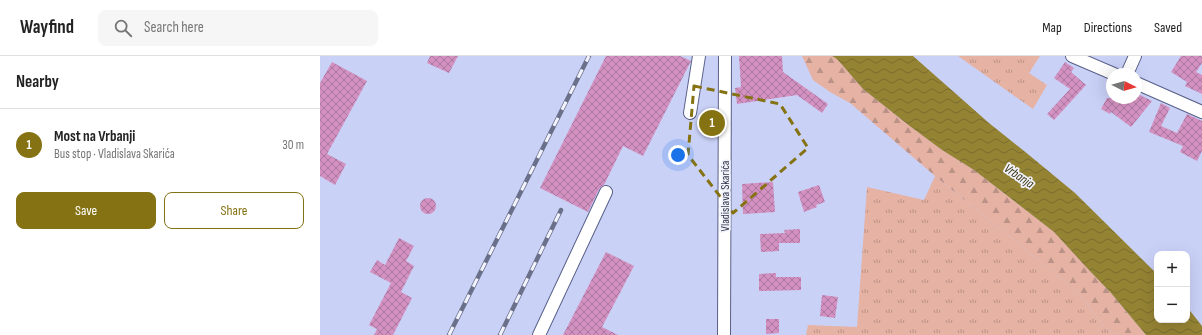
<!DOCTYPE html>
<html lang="en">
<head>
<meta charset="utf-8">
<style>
  body { margin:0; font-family:"Sofia Sans Condensed",sans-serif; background:#f6f6f6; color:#222 }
  .controls { position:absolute; right:12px; bottom:12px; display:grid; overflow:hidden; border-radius:8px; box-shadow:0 4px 16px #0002 }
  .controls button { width:36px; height:36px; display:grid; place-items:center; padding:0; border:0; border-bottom:1px solid #e0e0e0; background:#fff; color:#222; font:20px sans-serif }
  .compass { position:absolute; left:786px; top:12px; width:36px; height:36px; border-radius:50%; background:#fff; box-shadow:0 4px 16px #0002; rotate:96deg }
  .you { position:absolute; left:358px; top:99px; width:14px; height:14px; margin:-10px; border:3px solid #fff; border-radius:50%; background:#1a73e8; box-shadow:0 0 0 6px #1a73e833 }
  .badge { display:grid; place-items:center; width:26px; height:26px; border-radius:50%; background:#857213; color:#fff; font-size:13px; font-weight:700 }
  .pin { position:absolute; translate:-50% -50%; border:2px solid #fff; box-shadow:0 1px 4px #0006 }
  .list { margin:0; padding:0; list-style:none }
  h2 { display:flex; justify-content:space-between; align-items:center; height:52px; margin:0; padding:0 16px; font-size:17px }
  h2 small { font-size:13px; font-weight:400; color:#767676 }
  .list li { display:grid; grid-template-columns:26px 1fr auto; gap:12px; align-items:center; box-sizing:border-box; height:72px; padding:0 16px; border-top:1px solid #e0e0e0 }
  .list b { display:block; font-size:15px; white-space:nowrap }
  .list p { margin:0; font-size:13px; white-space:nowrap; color:#767676 }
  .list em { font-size:13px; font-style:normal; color:#767676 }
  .actions { display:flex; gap:8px; padding:12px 16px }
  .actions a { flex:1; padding:9px 0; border:1px solid #857213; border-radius:8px; text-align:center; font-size:14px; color:#857213 }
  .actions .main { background:#857213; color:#fff }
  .icon { flex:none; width:22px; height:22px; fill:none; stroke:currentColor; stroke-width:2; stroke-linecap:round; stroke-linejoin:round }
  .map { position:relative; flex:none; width:882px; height:279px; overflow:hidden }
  header { display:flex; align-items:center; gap:24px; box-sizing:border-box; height:56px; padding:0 20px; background:#fff; border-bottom:1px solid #e0e0e0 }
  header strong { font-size:19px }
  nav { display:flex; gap:22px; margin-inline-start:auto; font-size:14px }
  .search { width:280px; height:36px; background:#f6f6f6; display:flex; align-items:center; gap:10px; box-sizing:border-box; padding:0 14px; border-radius:8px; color:#767676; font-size:15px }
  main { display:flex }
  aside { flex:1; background:#fff }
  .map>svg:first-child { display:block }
  .grass { fill:url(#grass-tufts) }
  .forest { fill:url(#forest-firs) }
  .water { fill:url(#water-waves) }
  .building { fill:url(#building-cross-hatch) }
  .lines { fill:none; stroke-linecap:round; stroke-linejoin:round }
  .minor-casing { stroke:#596089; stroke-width:14 }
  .minor { stroke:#fff; stroke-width:12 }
  .rail-casing { stroke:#6b708a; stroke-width:4.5 }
  .rail { stroke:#f2f4fd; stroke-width:3; stroke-dasharray:9; stroke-linecap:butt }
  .marked { fill:none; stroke:#857213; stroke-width:3; stroke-dasharray:8 5; stroke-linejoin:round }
  .labels { text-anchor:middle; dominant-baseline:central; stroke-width:3.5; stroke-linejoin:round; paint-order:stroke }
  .street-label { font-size:12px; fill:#313447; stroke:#f2f4fd }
  .water-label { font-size:13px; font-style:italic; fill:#3b3310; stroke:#f2f4fd }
</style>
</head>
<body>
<header>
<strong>Wayfind</strong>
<div class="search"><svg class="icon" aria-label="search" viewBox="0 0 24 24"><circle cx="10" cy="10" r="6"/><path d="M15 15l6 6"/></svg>Search here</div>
<nav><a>Map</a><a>Directions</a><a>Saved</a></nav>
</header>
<main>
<aside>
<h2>Nearby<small></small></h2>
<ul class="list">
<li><span class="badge">1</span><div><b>Most na Vrbanji</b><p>Bus stop · Vladislava Skarića</p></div><em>30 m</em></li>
</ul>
<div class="actions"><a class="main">Save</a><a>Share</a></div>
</aside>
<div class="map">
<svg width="882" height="279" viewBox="0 0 882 279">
  <defs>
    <pattern id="grass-tufts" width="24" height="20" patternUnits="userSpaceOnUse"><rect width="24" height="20" fill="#e6b2a3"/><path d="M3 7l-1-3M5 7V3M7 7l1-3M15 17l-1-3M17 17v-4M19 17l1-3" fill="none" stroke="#bb9287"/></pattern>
    <pattern id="forest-firs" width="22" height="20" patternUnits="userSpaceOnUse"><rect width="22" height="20" fill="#e6b2a3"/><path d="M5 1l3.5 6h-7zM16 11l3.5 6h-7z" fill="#bb9287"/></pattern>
    <pattern id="water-waves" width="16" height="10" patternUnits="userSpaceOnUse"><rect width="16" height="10" fill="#958334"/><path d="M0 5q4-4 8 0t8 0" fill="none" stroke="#7a6c2e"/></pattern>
    <pattern id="building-cross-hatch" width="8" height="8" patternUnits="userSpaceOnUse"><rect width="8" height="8" fill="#d391c1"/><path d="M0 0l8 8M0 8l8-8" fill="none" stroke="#ac779f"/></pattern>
  </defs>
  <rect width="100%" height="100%" fill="#cad1f7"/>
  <!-- grass -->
  <g class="grass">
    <polygon points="638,0 720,0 709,17 727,29 713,53"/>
    <polygon points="615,120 758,236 783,269 796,279 486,279 488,269 537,271 547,131 604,144"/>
  </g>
  <!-- forest -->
  <polygon class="forest" points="482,0 512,0 517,3 543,33 591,71 622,94 654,114 734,176 767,212 791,237 826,279 796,279 783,269 758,236 615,120 530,47 510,36 493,24"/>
  <!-- water -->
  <polygon class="water" points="512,0 593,0 669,67 709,99 755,137 837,218 837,264 867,264 867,251 882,270 882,279 826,279 791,237 767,212 734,176 654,114 622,94 591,71 543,33 517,3"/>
  <!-- building -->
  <g class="building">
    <polygon points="110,0 138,0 129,17 107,7"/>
    <polygon points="286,0 360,0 371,5 323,100 303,90 284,129 279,133 268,156 220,132"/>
    <polygon points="419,0 462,0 463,16 508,48 502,57 477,39 417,48 415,32 421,31"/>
    <polygon points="861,0 882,0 882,7 876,16 882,19 882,38 865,30 867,26 851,16"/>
    <polygon points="12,6 47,25 7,98 26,108 15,129 0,120 0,27"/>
    <polygon points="745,6 754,12 751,16 766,29 734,64 727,58 750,33 734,22"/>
    <polygon points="818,38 832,45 811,71 791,56 790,58 781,53 787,42 816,42"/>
    <polygon points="841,47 850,52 841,70 857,77 867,58 882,65 882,95 877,105 860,96 863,90 829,76"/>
    <polygon points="453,126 455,156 423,158 422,128"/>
    <polygon points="499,129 505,146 496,149 497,151 484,156 478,136"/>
    <circle cx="108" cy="150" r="8"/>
    <polygon points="480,173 480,187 459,187 459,195 441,196 440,178 465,177 464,174"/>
    <polygon points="79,182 94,190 86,205 94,210 81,236 92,242 73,279 54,279 57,273 49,269 71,227 50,216 57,204 65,209"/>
    <polygon points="286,196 314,210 282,271 298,279 243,279"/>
    <polygon points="456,217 456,221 481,221 481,234 439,235 439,218"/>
    <polygon points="502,239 518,241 515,262 500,260"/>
    <polygon points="446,263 459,263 459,277 446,278"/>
  </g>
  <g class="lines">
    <defs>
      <g id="minor">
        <polyline points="752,0 794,18"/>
        <polyline points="807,18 815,0"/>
        <polyline points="816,27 882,56"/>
        <polyline points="370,57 379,0"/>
        <polyline points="219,279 286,136"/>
        <polyline points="404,279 405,0"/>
      </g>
    </defs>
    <!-- minor casing -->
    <use href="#minor" class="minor-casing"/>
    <!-- minor -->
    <use href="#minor" class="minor"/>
    <defs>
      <g id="rail">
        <polyline points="129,279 269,0"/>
        <polyline points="180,279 241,154"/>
      </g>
    </defs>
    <!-- rail casing -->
    <use href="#rail" class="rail-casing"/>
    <!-- rail -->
    <use href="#rail" class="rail"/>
  </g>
  <!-- marked area -->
  <path class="marked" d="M374,30l86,18 28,44 -75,65 -45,-58z"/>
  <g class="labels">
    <!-- street labels -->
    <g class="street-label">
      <text transform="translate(405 140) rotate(-90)">Vladislava Skarića</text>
    </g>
    <!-- water labels -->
    <g class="water-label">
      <text transform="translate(699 120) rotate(34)">Vrbanja</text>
    </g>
  </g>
</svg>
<div class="controls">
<button>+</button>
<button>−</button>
</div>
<svg class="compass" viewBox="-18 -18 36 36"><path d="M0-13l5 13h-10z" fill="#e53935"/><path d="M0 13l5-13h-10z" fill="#767676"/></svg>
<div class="you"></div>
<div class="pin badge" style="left:392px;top:67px">1</div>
</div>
</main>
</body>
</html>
